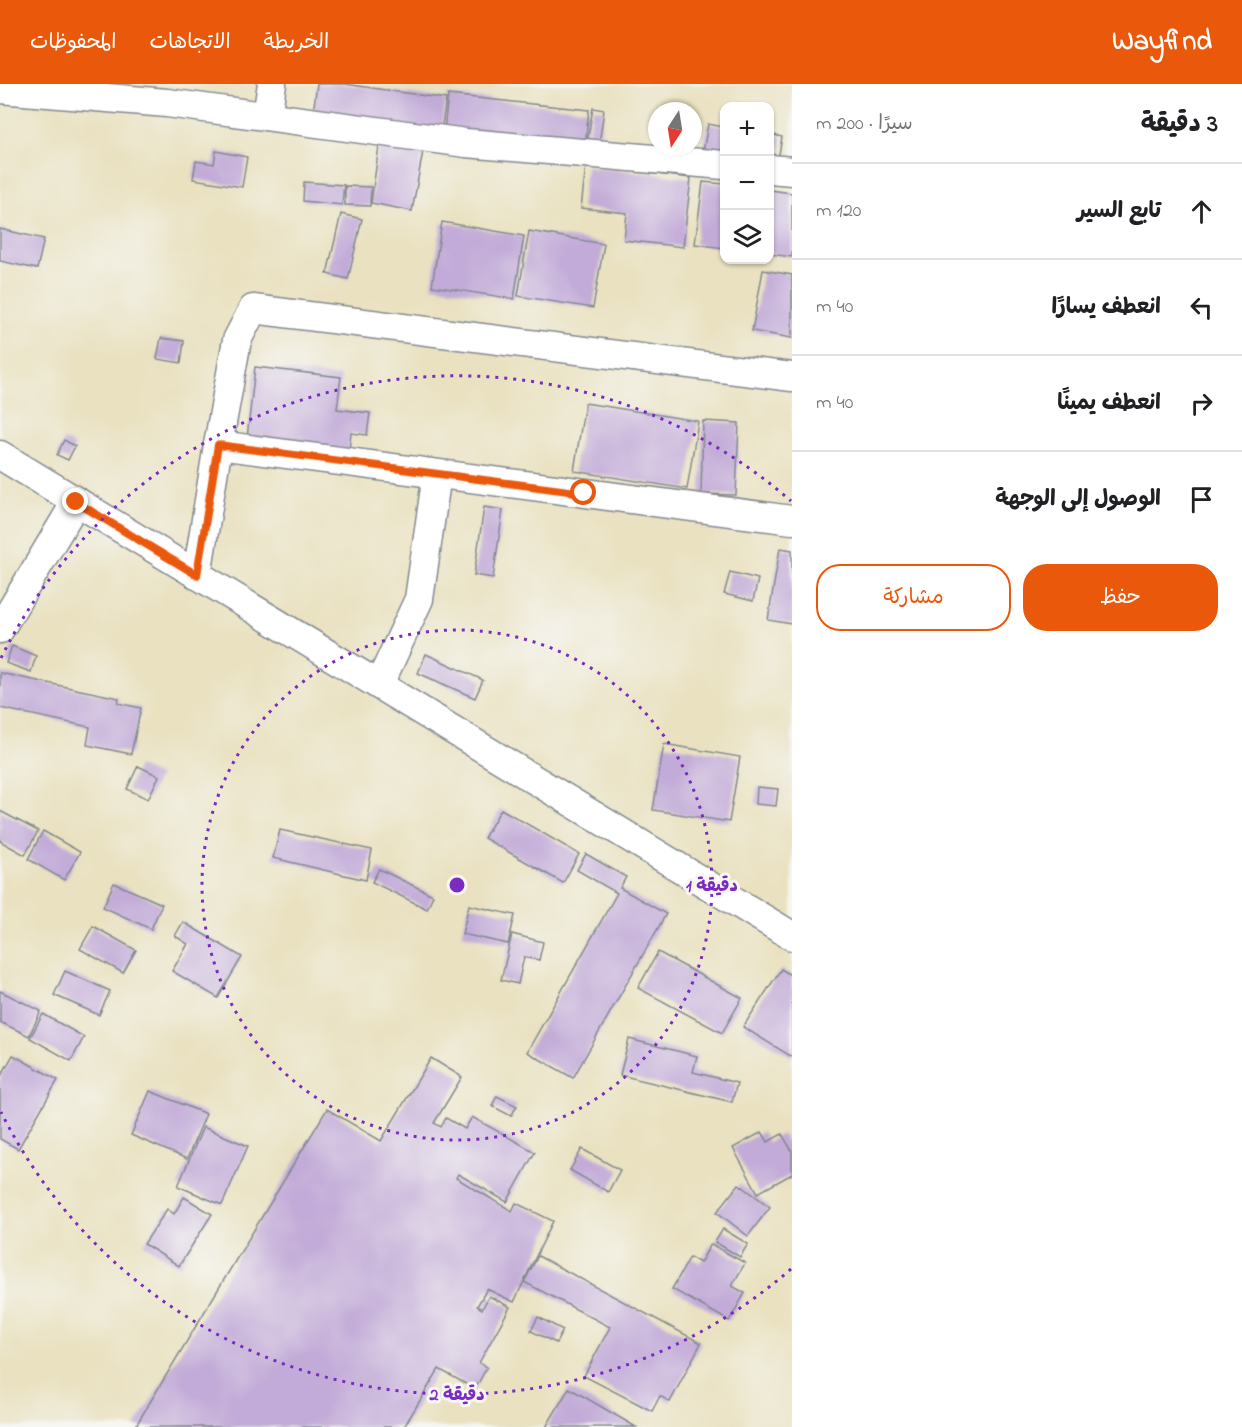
<!DOCTYPE html>
<html lang="ar">
<head>
<meta charset="utf-8">
<style>
  body { margin:0; font-family:"Indie Flower","Playpen Sans Arabic",sans-serif; background:#f2f2f2; color:#202124; direction:rtl }
  .controls { position:absolute; right:18px; top:18px; display:grid; overflow:hidden; border-radius:12px; box-shadow:0 2px 4px #0004 }
  .controls button { width:54px; height:54px; display:grid; place-items:center; padding:0; border:0; border-bottom:2px solid #e0e0e0; background:#fff; color:#202124; font:30px sans-serif }
  .compass { position:absolute; left:648px; top:18px; width:54px; height:54px; border-radius:50%; background:#fff; box-shadow:0 2px 4px #0004; rotate:192deg }
  .stop { position:absolute; width:18px; height:18px; margin:-14px; border:4px solid #ea580c; border-radius:50%; background:#fff }
  .stop.end { background:#ea580c; border-color:#fff; box-shadow:0 2px 6px #0008 }
  .list { margin:0; padding:0; list-style:none }
  h2 { display:flex; justify-content:space-between; align-items:center; height:78px; margin:0; padding:0 24px; font-size:26px }
  h2 small { font-size:20px; font-weight:400; color:#757577 }
  .list li { display:grid; grid-template-columns:39px 1fr auto; gap:18px; align-items:center; box-sizing:border-box; height:96px; padding:0 24px; border-top:2px solid #e0e0e0 }
  .list b { display:block; font-size:22px; white-space:nowrap }
  .list em { font-size:20px; font-style:normal; color:#757577 }
  .actions { display:flex; gap:12px; padding:18px 24px }
  .actions a { flex:1; padding:14px 0; border:2px solid #ea580c; border-radius:24px; text-align:center; font-size:21px; color:#ea580c }
  .actions .main { background:#ea580c; color:#fff }
  .icon { flex:none; width:33px; height:33px; fill:none; stroke:currentColor; stroke-width:2; stroke-linecap:round; stroke-linejoin:round }
  .map { position:relative; flex:none; width:792px; height:1343px; overflow:hidden; direction:ltr }
  header { display:flex; align-items:center; gap:36px; box-sizing:border-box; height:84px; padding:0 30px; background:#ea580c; color:#fff }
  header strong { font-size:28px }
  nav { display:flex; gap:33px; margin-inline-start:auto; font-size:21px }
  main { display:flex }
  aside { flex:1; background:#fff }
  .map>svg:first-child { display:block }
  .building { fill:#c2abd8 }
  .lines { fill:none; stroke-linecap:round; stroke-linejoin:round }
  .minor-casing { stroke:#82888f; stroke-width:31 }
  .minor { stroke:#fff; stroke-width:28 }
  .route { stroke:#ea580c; stroke-width:8 }
  .ring { fill:none; stroke:#7b2cbf; stroke-width:3; stroke-dasharray:3 6 }
  .centre { fill:#7b2cbf; stroke:#f6f6f2; stroke-width:3 }
  .ring-label { font-size:18px; text-anchor:middle; font-weight:bold; fill:#7b2cbf; stroke:#f6f6f2; stroke-width:6; stroke-linejoin:round; paint-order:stroke }
</style>
</head>
<body>
<header>
<strong>Wayfind</strong>
<nav><a>الخريطة</a><a>الاتجاهات</a><a>المحفوظات</a></nav>
</header>
<main>
<aside>
<h2>3 دقيقة<small>سيرًا · 200 m</small></h2>
<ul class="list">
<li><svg class="icon" aria-label="ahead" viewBox="0 0 24 24"><path d="M12 20V5M6 11l6-6 6 6"/></svg><div><b>تابع السير</b></div><em>120 m</em></li>
<li><svg class="icon" aria-label="left" viewBox="0 0 24 24"><path d="M17 20v-9H6M10 6l-5 5 5 5"/></svg><div><b>انعطف يسارًا</b></div><em>40 m</em></li>
<li><svg class="icon" aria-label="right" viewBox="0 0 24 24"><path d="M7 20v-9h11M14 6l5 5-5 5"/></svg><div><b>انعطف يمينًا</b></div><em>40 m</em></li>
<li><svg class="icon" aria-label="arrive" viewBox="0 0 24 24"><path d="M6 21V4h12l-3 4 3 4H6"/></svg><div><b>الوصول إلى الوجهة</b></div></li>
</ul>
<div class="actions"><a class="main">حفظ</a><a>مشاركة</a></div>
</aside>
<div class="map">
<svg width="792" height="1343" viewBox="0 0 792 1343">
  <rect width="100%" height="100%" fill="#f6f6f2"/>
  <filter id="ink" filterUnits="userSpaceOnUse"><feTurbulence type="fractalNoise" baseFrequency=".0167" numOctaves="2"/><feDisplacementMap in="SourceGraphic" scale="12" xChannelSelector="R" yChannelSelector="G"/><feConvolveMatrix kernelMatrix="1 2 1 2 8 2 1 2 1" color-interpolation-filters="sRGB"/></filter>
  <filter id="wash" filterUnits="userSpaceOnUse"><feTurbulence type="fractalNoise" baseFrequency=".008" numOctaves="4" result="noise"/><feDisplacementMap in="SourceGraphic" scale="24" xChannelSelector="R" yChannelSelector="G"/><feGaussianBlur stdDeviation="1.35" result="paint"/><feColorMatrix in="noise" values="0 0 0 0 0 0 0 0 0 0 0 0 0 0 0 0 0 1.4 0 .05"/><feComposite in="paint" operator="in"/></filter>
  <g filter="url(#wash)">
    <rect width="100%" height="100%" fill="#e9e1c0"/>
    <g id="blocks">
      <!-- building -->
      <g class="building">
        <polygon points="317,0 345,0 446,15 441,48 313,29"/>
        <polygon points="448,11 589,26 585,61 444,46"/>
        <polygon points="593,24 604,26 599,60 587,58"/>
        <polygon points="708,40 724,43 724,72 703,68"/>
        <polygon points="770,50 782,53 777,82 770,80"/>
        <polygon points="380,55 424,62 412,127 371,119"/>
        <polygon points="216,67 247,73 242,103 193,95 196,77 214,80"/>
        <polygon points="586,82 691,94 683,163 624,156 627,129 581,124"/>
        <polygon points="304,98 344,101 342,121 303,117"/>
        <polygon points="703,98 724,100 724,164 695,160"/>
        <polygon points="345,102 371,103 370,122 345,121"/>
        <polygon points="770,106 792,109 792,173 770,170"/>
        <polygon points="341,130 362,135 348,195 327,190"/>
        <polygon points="442,138 524,152 514,215 432,202"/>
        <polygon points="0,145 44,155 37,185 0,177"/>
        <polygon points="529,147 604,160 593,224 518,212"/>
        <polygon points="763,186 792,191 792,254 752,247"/>
        <polygon points="161,254 184,257 181,279 157,275"/>
        <polygon points="255,283 341,293 337,325 370,329 367,351 351,349 349,366 247,354"/>
        <polygon points="585,319 698,337 687,405 574,387"/>
        <polygon points="703,337 739,339 736,411 701,410"/>
        <polygon points="64,356 75,362 68,376 57,371"/>
        <polygon points="484,423 503,426 493,494 474,491"/>
        <polygon points="780,464 792,466 792,540 768,536"/>
        <polygon points="730,488 758,495 753,517 724,510"/>
        <polygon points="12,562 36,572 31,588 6,579"/>
        <polygon points="426,570 483,596 475,614 418,589"/>
        <polygon points="0,589 119,614 118,619 141,624 131,670 87,661 90,643 0,624"/>
        <polygon points="664,660 740,673 729,738 653,726"/>
        <polygon points="138,682 159,692 148,715 127,705"/>
        <polygon points="757,703 778,705 776,722 756,720"/>
        <polygon points="501,725 579,770 563,799 484,754"/>
        <polygon points="0,727 38,747 25,771 0,757"/>
        <polygon points="280,746 372,766 366,796 273,774"/>
        <polygon points="43,747 80,768 64,796 28,775"/>
        <polygon points="586,770 626,793 620,804 666,830 573,994 527,968 617,809 577,786"/>
        <polygon points="379,785 433,811 427,825 372,798"/>
        <polygon points="114,799 162,820 151,845 103,823"/>
        <polygon points="469,821 515,831 508,860 462,850"/>
        <polygon points="183,838 242,873 218,914 172,887 188,860 175,852"/>
        <polygon points="93,842 136,866 123,889 80,865"/>
        <polygon points="512,850 543,858 539,876 524,873 518,900 501,896"/>
        <polygon points="658,868 742,914 722,949 638,904"/>
        <polygon points="781,885 792,892 792,973 743,943"/>
        <polygon points="65,887 110,907 99,931 54,911"/>
        <polygon points="0,907 41,927 29,952 0,938"/>
        <polygon points="43,930 84,953 71,977 30,954"/>
        <polygon points="629,955 697,972 693,988 737,999 732,1018 620,991"/>
        <polygon points="13,971 58,996 18,1065 0,1055 0,994"/>
        <polygon points="431,974 462,993 434,1039 441,1043 446,1034 465,1045 472,1033 535,1068 507,1118 458,1090 456,1094 512,1127 516,1119 553,1137 514,1218 487,1205 477,1222 482,1225 489,1212 510,1223 479,1279 487,1283 475,1305 439,1285 404,1343 135,1343 327,1025 381,1057"/>
        <polygon points="150,1007 206,1030 187,1075 131,1051"/>
        <polygon points="497,1012 517,1022 511,1032 492,1022"/>
        <polygon points="203,1043 248,1062 222,1121 178,1102"/>
        <polygon points="762,1048 768,1058 782,1050 792,1067 792,1090 758,1109 733,1064"/>
        <polygon points="582,1065 620,1086 608,1108 570,1086"/>
        <polygon points="739,1100 770,1123 748,1152 717,1128"/>
        <polygon points="184,1113 212,1130 179,1182 144,1160 167,1125 174,1130"/>
        <polygon points="723,1145 748,1160 740,1173 715,1158"/>
        <polygon points="711,1160 745,1179 732,1202 745,1209 729,1237 672,1205 690,1173 700,1179"/>
        <polygon points="538,1172 701,1259 670,1318 660,1312 652,1327 584,1292 610,1243 524,1198"/>
        <polygon points="538,1233 563,1246 556,1259 531,1247"/>
        <polygon points="569,1304 636,1343 546,1343"/>
      </g>
    </g>
  </g>
  <g filter="url(#ink)">
    <use href="#blocks" fill-opacity="0" stroke="#82888f" stroke-width="1.5"/>
    <g class="lines">
      <defs>
        <g id="minor">
          <polyline points="0,5 167,19 466,59 724,81"/>
          <polyline points="267,32 272,0"/>
          <polyline points="770,85 792,87"/>
          <polyline points="218,361 237,256 253,225 792,293"/>
          <polyline points="0,371 792,852"/>
          <polyline points="197,491 218,361 792,436"/>
          <polyline points="0,545 76,418"/>
          <polyline points="379,601 419,515 437,390"/>
        </g>
      </defs>
      <!-- minor casing -->
      <use href="#minor" class="minor-casing"/>
      <!-- minor -->
      <use href="#minor" class="minor"/>
    </g>
  </g>
  <g class="lines" filter="url(#ink)">
    <!-- route -->
    <polyline class="route" points="76,418 197,491 218,361 584,409"/>
  </g>
  <!-- distance rings -->
  <g class="ring">
    <circle cx="457" cy="801" r="255"/>
    <path d="M791 1185A509 509 0 0 1 1 1028M1 574A509 509 0 0 1 791 417"/>
  </g>
  <circle cx="457" cy="801" r="9" class="centre"/>
  <g class="ring-label">
    <text x="712" y="807">1 دقيقة</text>
    <text x="457" y="1316">2 دقيقة</text>
  </g>
</svg>
<div class="controls">
<button>+</button>
<button>−</button>
<button><svg class="icon" aria-label="layers" viewBox="0 0 24 24"><path d="M12 4l9 5-9 5-9-5zM3 14l9 5 9-5"/></svg></button>
</div>
<svg class="compass" viewBox="-18 -18 36 36"><path d="M0-13l5 13h-10z" fill="#e53935"/><path d="M0 13l5-13h-10z" fill="#757577"/></svg>
<div class="stop" style="left:584px;top:409px"></div>
<div class="stop end" style="left:76px;top:418px"></div>
</div>
</main>
</body>
</html>
